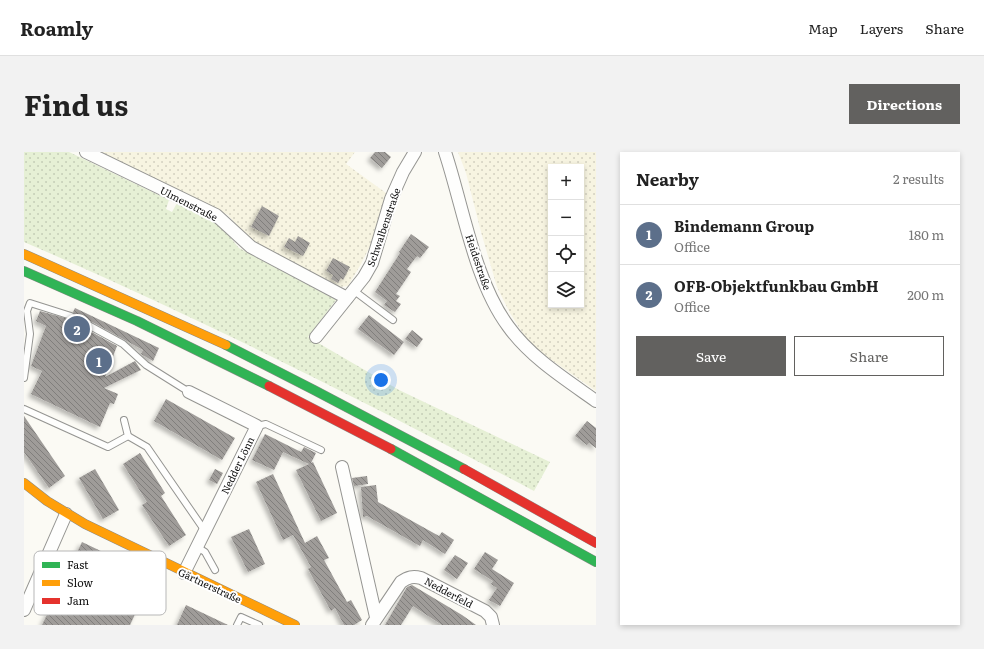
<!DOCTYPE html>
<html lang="en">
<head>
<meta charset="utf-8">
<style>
  body { margin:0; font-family:Literata,serif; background:#f2f2f2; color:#222 }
  .controls { position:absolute; right:12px; top:12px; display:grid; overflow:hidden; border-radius:0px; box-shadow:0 2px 6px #0003 }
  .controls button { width:36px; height:36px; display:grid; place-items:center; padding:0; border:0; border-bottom:1px solid #e0e0e0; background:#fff; color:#222; font:20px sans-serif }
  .you { position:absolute; left:357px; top:228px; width:14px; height:14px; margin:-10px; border:3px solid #fff; border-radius:50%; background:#1a73e8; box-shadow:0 0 0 6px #1a73e833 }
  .badge { display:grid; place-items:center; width:26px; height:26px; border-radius:50%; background:#62615f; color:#fff; font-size:13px; font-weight:700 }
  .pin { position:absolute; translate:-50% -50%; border:2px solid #fff; box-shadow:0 1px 4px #0006 }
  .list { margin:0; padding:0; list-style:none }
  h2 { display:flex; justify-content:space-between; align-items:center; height:52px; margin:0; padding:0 16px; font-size:17px }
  h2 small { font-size:13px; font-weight:400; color:#767676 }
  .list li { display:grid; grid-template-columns:26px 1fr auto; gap:12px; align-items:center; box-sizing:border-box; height:60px; padding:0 16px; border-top:1px solid #e0e0e0 }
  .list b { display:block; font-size:15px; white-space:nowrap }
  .list p { margin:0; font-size:13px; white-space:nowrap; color:#767676 }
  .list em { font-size:13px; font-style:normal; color:#767676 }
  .actions { display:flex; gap:8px; padding:12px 16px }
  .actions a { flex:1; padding:9px 0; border:1px solid #62615f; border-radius:0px; text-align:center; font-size:14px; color:#62615f }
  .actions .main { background:#62615f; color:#fff }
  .icon { flex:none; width:22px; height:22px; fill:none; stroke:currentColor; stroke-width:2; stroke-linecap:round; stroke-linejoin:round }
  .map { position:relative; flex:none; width:572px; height:473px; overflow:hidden; border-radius:0px }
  header { display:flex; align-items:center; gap:24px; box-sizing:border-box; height:56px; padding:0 20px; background:#fff; border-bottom:1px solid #e0e0e0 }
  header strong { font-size:19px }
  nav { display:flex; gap:22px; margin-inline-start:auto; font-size:14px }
  .intro { display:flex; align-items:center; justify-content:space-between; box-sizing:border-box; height:96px; padding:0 24px }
  h1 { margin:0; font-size:28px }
  .button { padding:10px 18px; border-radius:0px; background:#62615f; color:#fff; font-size:14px; font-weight:700 }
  main { display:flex; gap:24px; padding:0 24px }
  aside { flex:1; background:#fff; border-radius:0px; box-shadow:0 2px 6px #0003 }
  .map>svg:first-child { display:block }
  .farmland { fill:url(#farmland-dots); fill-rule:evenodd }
  .grass { fill:url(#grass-dots) }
  .building { fill:url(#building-back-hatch); filter:url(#shadow) }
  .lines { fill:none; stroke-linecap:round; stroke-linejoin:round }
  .lane-casing { stroke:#959592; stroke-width:8 }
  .street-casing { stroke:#959592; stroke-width:14 }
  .fast-casing { stroke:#8c8b89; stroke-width:10 }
  .slow-casing { stroke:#8c8b89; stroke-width:10 }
  .jam-casing { stroke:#8c8b89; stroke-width:10 }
  .lane { stroke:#fefefd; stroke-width:6 }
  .street { stroke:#fefefd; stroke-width:12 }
  .fast { stroke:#30b455; stroke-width:9 }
  .slow { stroke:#ff9f0a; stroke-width:9 }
  .jam { stroke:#e5322d; stroke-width:9 }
  .labels { text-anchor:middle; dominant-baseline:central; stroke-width:4; stroke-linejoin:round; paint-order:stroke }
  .street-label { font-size:10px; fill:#0f0f0f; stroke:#fff }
  .key { fill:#fff; stroke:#b7b7b7; stroke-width:1 }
  .key-label { font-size:11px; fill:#0f0f0f }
</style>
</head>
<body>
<header>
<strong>Roamly</strong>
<nav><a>Map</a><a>Layers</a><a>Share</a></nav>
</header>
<div class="intro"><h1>Find us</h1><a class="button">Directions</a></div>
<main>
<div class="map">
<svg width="572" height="473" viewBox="0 0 572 473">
  <defs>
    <pattern id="farmland-dots" width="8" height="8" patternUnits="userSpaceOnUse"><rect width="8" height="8" fill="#f7f4e1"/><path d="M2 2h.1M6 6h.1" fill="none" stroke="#d3d0c0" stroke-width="1.8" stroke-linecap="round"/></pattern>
    <pattern id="grass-dots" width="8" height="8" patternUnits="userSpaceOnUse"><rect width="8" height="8" fill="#e6f0d5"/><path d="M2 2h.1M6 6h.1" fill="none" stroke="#c4cdb6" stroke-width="1.8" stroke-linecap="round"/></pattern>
    <pattern id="building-back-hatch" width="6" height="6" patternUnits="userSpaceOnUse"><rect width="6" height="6" fill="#9f9c99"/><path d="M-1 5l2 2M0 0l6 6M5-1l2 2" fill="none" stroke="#807e7b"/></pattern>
    <filter id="shadow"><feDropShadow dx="-3" dy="3" stdDeviation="2" flood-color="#0004"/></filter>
  </defs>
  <rect width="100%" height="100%" fill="#fbfaf4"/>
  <!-- farmland -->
  <g class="farmland">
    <polygon points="77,0 331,0 322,12 362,41 346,94 337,112 324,134 316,135 234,92 222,84 204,63"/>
    <path d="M434,0h138v239l-56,-39 -13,-12 -17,-27 -13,-26 -16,-55 -15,-59zM527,15h30v138h-30z"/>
  </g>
  <!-- grass -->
  <path class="grass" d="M0,0h45l100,48 -3,9 6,3 5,-9 42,21 20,24 97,52 -28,37 91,53 151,72 -16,29c-168,-89 -336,-174 -510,-249z"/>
  <!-- building -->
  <g class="building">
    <polygon points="351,0 361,0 367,5 358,16 346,6"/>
    <polygon points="238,54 255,64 245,84 227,75"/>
    <polygon points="387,82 405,95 396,106 393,104 383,117 387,120 372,142 376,144 372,149 377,152 371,160 360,153 363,149 351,140 376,101 375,100"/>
    <polygon points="274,84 286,91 279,104 260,95 265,86 271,90"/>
    <polygon points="309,106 326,115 319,128 317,126 314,131 307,127 309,123 302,119"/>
    <polygon points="51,156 135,196 129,209 117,202 119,198 101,188 59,165 53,167 55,173 93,194 81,225 111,209 117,218 80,236 94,242 90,252 86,251 76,275 7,242 18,219 7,214 22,174 12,169 16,159 48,168 51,165 49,160"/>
    <polygon points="345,163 380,190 370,203 334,177"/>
    <polygon points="388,178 399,187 393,195 381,187"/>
    <polygon points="142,247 211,286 198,308 130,269"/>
    <polygon points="0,264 41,324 25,336 0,300"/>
    <polygon points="563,269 572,276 572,296 565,291 563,293 551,284"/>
    <polygon points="241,282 277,300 280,295 292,301 287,311 289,310 313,361 297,369 272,318 285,312 259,300 250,318 228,308"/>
    <polygon points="116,301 141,341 137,344 162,383 145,394 118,353 123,350 99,312"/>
    <polygon points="71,317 95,358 79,367 55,326"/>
    <polygon points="191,317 199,321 193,332 185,328"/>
    <polygon points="249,322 281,391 293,384 305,406 300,408 323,450 327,448 338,468 330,473 320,473 311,456 307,459 284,417 287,415 269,383 259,388 232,330"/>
    <polygon points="343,324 344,332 330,334 328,326"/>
    <polygon points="352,333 354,350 415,384 418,380 430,388 421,402 399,388 396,394 343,364 339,365 337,335"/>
    <polygon points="225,377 241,412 224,420 207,385"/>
    <polygon points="58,390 129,424 106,473 18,473"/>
    <polygon points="461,400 474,408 468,417 490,431 476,454 465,448 473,436 467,432 469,429 450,417"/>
    <polygon points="431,403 444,411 433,427 420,418"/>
    <polygon points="388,433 438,463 452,473 418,473 389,454 377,473 361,473 383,435"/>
    <polygon points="162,453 204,473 153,473"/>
  </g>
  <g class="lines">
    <defs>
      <g id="lane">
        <polyline points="329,138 369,168"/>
        <polyline points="57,169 99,192 122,213 165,240"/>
        <polyline points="0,226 6,182 3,159 6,151 47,164"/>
        <polyline points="0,257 84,295 104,284 100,268"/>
        <polyline points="233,274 242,272 297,298"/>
        <polyline points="104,284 123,295 181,379"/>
        <polyline points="173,395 181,400 191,418"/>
        <polyline points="213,473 217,465 235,473"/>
      </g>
      <g id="street">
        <polyline points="62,0 192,63 227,95 323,146"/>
        <path d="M421,0c18,54 29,128 63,174 22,31 57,53 88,75"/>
        <polyline points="292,185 340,125 348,111 367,47 379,20 391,0"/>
        <polyline points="318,315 352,465"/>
        <polyline points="160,421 233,274 165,240"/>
        <polyline points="0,458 42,362"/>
        <path d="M348,473l29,-43c7,-5 12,-6 20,-4l64,33 6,6 2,8"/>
      </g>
      <g id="fast">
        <polyline points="0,119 113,169 245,234"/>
        <polyline points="202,193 290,238 440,317"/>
        <polyline points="367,297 572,410"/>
      </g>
      <g id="slow">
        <polyline points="0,102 202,193"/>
        <polyline points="0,331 23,349 61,372 271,473"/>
      </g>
      <g id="jam">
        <polyline points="245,234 367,297"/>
        <polyline points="440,317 572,391"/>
      </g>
    </defs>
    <!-- lane casing -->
    <use href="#lane" class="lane-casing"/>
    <!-- street casing -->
    <use href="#street" class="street-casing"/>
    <!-- fast casing -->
    <use href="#fast" class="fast-casing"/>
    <!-- slow casing -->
    <use href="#slow" class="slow-casing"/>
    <!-- jam casing -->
    <use href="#jam" class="jam-casing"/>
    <!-- lane -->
    <use href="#lane" class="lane"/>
    <!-- street -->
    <use href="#street" class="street"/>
    <!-- fast -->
    <use href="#fast" class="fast"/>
    <!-- slow -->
    <use href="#slow" class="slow"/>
    <!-- jam -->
    <use href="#jam" class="jam"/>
  </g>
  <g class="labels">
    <!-- street labels -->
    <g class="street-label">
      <text transform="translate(165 51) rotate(27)">Ulmenstraße</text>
      <text transform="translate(359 75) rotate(-71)">Schwalbenstraße</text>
      <text transform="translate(455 110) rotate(71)">Heidestraße</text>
      <text transform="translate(213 313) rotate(-64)">Nedder Lönn</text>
      <text transform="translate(186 433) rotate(25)">Gärtnerstraße</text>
      <text transform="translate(425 440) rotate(28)">Nedderfeld</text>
    </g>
  </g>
  <!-- legend -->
  <rect x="10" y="399" width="132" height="64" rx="6" class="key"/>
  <rect x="18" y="410" width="18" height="6" fill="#30b455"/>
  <rect x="18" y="428" width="18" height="6" fill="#ff9f0a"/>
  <rect x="18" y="446" width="18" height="6" fill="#e5322d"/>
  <g class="key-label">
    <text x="43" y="417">Fast</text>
    <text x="43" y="435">Slow</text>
    <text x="43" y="453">Jam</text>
  </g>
</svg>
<div class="controls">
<button>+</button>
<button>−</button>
<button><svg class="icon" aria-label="locate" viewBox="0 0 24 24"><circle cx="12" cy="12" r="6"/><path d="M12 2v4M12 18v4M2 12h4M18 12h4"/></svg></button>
<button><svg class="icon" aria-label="layers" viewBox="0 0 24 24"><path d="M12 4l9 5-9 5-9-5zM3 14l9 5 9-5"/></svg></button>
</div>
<div class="you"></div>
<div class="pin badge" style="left:75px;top:209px;background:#5c6f8a">1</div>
<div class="pin badge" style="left:53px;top:177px;background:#5c6f8a">2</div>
</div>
<aside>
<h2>Nearby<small>2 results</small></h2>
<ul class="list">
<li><span class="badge" style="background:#5c6f8a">1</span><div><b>Bindemann Group</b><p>Office</p></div><em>180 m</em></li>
<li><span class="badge" style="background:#5c6f8a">2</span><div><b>OFB-Objektfunkbau GmbH</b><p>Office</p></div><em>200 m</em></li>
</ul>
<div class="actions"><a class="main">Save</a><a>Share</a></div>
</aside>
</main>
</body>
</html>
